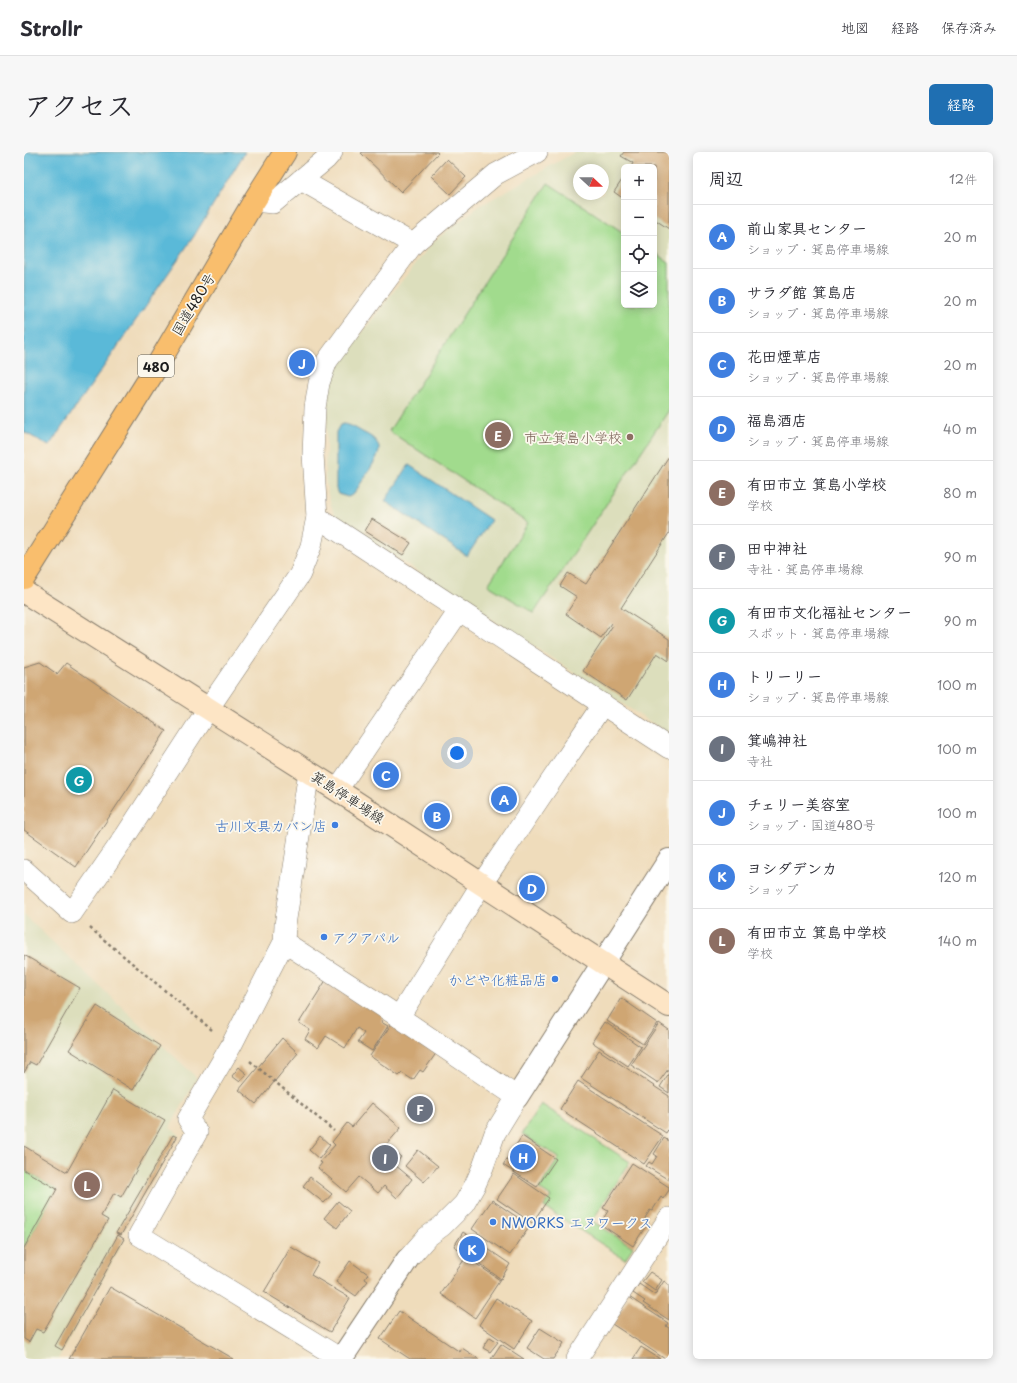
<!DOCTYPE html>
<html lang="ja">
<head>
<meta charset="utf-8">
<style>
  body { margin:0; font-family:"Playpen Sans","Klee One",sans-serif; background:#f7f7f7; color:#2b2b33 }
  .controls { position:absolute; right:12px; top:12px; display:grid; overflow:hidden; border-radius:6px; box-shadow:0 2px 10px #0003 }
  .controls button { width:36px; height:36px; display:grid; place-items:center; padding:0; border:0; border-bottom:1px solid #e1e1e2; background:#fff; color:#2b2b33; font:20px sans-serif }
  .compass { position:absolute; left:549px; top:12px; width:36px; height:36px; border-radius:50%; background:#fff; box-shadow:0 2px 10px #0003; rotate:112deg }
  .you { position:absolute; left:433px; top:601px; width:14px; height:14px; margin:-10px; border:3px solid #fff; border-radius:50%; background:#1a73e8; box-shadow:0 0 0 6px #1a73e833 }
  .badge { display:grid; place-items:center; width:26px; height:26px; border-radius:50%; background:#1f6fb2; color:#fff; font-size:13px; font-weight:700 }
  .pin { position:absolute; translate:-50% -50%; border:2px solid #fff; box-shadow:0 1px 4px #0006 }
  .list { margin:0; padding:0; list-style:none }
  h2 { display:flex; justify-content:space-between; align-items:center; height:52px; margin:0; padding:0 16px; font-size:17px }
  h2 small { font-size:13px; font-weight:400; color:#7c7c81 }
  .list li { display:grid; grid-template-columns:26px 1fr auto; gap:12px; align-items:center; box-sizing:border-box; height:64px; padding:0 16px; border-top:1px solid #e1e1e2 }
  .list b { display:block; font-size:15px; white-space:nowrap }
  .list p { margin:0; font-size:13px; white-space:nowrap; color:#7c7c81 }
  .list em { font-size:13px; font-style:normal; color:#7c7c81 }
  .icon { flex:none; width:22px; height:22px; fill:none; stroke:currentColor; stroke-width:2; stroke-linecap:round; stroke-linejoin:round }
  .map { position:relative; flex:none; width:645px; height:1207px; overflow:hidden; border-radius:6px }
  header { display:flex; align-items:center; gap:24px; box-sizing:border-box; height:56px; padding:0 20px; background:#fff; border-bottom:1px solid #e1e1e2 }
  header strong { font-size:19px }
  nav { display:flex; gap:22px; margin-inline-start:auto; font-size:14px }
  .intro { display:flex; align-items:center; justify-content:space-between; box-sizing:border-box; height:96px; padding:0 24px }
  h1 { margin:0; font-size:28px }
  .button { padding:10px 18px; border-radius:6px; background:#1f6fb2; color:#fff; font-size:14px; font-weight:700 }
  main { display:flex; gap:24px; padding:0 24px }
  aside { flex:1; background:#fff; border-radius:6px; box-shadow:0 2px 10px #0003 }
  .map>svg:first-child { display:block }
  .built { fill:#dcdebc; fill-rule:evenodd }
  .green { fill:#a1db8d; stroke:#5e7c54 }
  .water { fill:#5ab9d8; stroke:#3b6a7a }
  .building { fill:#cfa673 }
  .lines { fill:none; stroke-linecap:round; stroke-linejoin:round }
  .minor-casing { stroke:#867c6c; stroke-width:22 }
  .tertiary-casing { stroke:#867c6c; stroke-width:24 }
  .secondary-casing { stroke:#867c6c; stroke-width:24 }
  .trunk-casing { stroke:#867c6c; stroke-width:24 }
  .path { stroke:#867c6c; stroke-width:2.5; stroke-dasharray:3 3; stroke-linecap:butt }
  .minor { stroke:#fff; stroke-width:21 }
  .tertiary { stroke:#fff; stroke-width:22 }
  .secondary { stroke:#fde5c5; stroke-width:22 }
  .trunk { stroke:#f9be6d; stroke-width:22 }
  .education-dot { fill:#8d6e63; stroke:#fbf7ec; stroke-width:1.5 }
  .shop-dot { fill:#3f7fe0; stroke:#fbf7ec; stroke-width:1.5 }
  .labels { text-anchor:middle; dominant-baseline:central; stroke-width:3.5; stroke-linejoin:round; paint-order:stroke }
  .shield { fill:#fbf7ec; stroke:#5f5e5a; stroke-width:1 }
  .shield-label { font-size:13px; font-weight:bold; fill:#1c1c1c }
  .street-label { font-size:14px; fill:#1c1c1c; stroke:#fbf7ec }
  .education-label { font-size:14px; fill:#785e54; stroke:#fbf7ec; text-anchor:end }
  .shop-label { font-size:14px; fill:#366cbe; stroke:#fbf7ec; text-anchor:end }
</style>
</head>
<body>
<header>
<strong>Strollr</strong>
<nav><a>地図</a><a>経路</a><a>保存済み</a></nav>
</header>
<div class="intro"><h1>アクセス</h1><a class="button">経路</a></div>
<main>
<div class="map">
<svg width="645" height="1207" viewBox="0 0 645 1207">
  <rect width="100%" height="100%" fill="#fbf7ec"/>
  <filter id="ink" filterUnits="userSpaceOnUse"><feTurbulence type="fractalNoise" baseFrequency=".025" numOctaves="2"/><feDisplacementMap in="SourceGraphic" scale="8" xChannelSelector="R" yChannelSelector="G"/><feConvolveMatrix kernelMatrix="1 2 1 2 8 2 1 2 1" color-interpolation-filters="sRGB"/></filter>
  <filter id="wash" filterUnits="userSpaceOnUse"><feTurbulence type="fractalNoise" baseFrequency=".012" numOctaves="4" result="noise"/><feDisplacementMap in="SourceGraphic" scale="16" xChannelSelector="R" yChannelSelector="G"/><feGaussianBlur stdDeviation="0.9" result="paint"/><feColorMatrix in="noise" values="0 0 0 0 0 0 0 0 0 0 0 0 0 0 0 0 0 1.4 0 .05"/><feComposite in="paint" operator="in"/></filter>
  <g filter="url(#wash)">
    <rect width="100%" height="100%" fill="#efdcbb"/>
    <!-- built -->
    <g class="built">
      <path d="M551,0h94v582l-334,-216 -7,-24 -3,-16 3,-87 12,-29 53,-70 41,-51 44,-34zM600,15h30v138h-30zM555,18h24v24h-24z"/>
      <polygon points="0,763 173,926 146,976 155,982 97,1084 101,1087 34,1207 0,1207"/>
    </g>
    <!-- green -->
    <g class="green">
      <polygon points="524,31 600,81 600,153 630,153 630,100 645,110 645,258 510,461 464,433 504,371 365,279"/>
      <polygon points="517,952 606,1010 568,1069 609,1095 601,1107 520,1055 527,1045 515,1037 535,1006 498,982"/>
      <polygon points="0,1018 33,1037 0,1096"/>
    </g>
    <!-- water -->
    <g class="water">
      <polygon points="0,0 221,0 170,84 25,294 0,280"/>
      <path d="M320,272c7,1 13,5 20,9 7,3 16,9 15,18 -1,8 -20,34 -25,43l-6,3 -10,-3 -2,-5v-57l4,-7z"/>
      <polygon points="385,313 467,368 443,404 361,349"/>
    </g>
    <g id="blocks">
      <!-- building -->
      <g class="building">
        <polygon points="339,0 413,0 414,1 377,40 337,1"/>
        <polygon points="600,0 645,0 645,77 630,67 630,15 607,15 609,11 597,4"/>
        <polygon points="423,7 442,25 426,42 407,24"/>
        <polygon points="600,25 600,47 590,40"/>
        <polygon points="645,304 645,381 597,456 645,487 645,509 633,501 603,548 559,519 589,473 587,471 577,486 542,462 553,445 536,434 544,421 562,432"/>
        <polygon points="348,367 387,391 379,403 341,379"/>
        <polygon points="16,510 33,522 42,511 142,579 52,715 0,678 0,515"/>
        <polygon points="0,803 56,836 12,913 6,910 0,921"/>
        <polygon points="304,825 362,861 357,870 364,874 348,899 334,890 340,881 333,876 321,896 302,884 294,896 281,887 286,878 275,871"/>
        <polygon points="597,846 633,871 619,892 583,869"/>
        <polygon points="73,854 136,894 109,938 45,898"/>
        <polygon points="370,868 413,900 399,920 396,918 389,928 378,921 375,924 346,904"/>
        <polygon points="581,870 617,895 604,914 568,890"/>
        <polygon points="635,871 645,878 645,916 634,931 607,913"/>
        <polygon points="258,886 274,901 232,952 215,938"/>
        <polygon points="575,898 645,944 645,976 642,981 557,926"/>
        <polygon points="215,915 223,922 216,930 208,924"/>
        <polygon points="645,921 645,941 636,935"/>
        <polygon points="554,929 639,984 620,1012 536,957"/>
        <polygon points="89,938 133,965 134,964 141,968 97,1045 90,1041 77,1064 84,1068 19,1180 12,1177 5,1190 0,1187 0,1096 33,1037 0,1018 0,994 43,1020"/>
        <polygon points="348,951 377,976 362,993 377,1005 371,1013 388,1027 373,1046 360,1034 354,1041 335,1025 322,1040 294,1016 298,1011 296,1010 311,993 308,990 323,971 328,975"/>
        <polygon points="149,983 153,985 97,1083 92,1081"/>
        <polygon points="296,984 306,993 295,1007 285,998"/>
        <polygon points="498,984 532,1007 513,1035 479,1013"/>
        <polygon points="640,986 645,989 645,1028 622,1014 625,1010 628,1012 633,1004 630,1002"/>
        <polygon points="394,998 414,1014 400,1030 381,1014"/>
        <polygon points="608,1011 645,1035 645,1038 639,1047 637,1045 628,1059 626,1058 621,1066 625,1069 609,1094 576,1072 584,1059 579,1056"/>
        <polygon points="490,1022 525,1046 508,1071 473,1047"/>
        <polygon points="286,1025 308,1042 300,1051 279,1034"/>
        <polygon points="468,1048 506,1074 486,1103 448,1077"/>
        <polygon points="314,1049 326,1059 313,1076 300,1066"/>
        <polygon points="439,1080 486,1112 477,1127 430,1094"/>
        <polygon points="94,1083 100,1087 38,1198 31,1194"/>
        <polygon points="267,1095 294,1111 287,1123 326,1146 306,1180 240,1140"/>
        <polygon points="442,1105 476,1128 451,1166 417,1142"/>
        <polygon points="326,1109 344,1122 341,1127 344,1129 332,1144 312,1130"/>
        <polygon points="626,1120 638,1128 631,1139 618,1130"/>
        <polygon points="640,1129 645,1133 645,1168 619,1151 621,1149 609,1141 615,1132 631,1143"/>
        <polygon points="86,1135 210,1207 45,1207"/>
        <polygon points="605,1145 644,1171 642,1174 645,1176 645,1207 641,1207 588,1172"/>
        <polygon points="472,1146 508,1169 490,1197 455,1173"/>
        <polygon points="375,1159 436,1200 438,1196 455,1207 386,1207 356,1187"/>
        <polygon points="516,1176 540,1191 529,1207 520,1207 503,1196"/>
        <polygon points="466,1185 474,1190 466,1200 459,1196"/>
        <polygon points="477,1192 500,1207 467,1207"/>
        <polygon points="617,1195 636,1207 609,1207"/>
      </g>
    </g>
  </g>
  <g filter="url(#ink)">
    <use href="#blocks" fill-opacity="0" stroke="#867c6c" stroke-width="1"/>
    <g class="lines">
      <defs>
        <g id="minor">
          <polyline points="277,28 389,92 472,22 513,0"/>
          <polyline points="230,49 249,51 302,7 308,0"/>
          <polyline points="293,365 645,596"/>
          <polyline points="285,620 261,773 260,790 375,865 493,945 471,981 459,1015 451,1033 440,1052 418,1074 403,1085 383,1108"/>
          <polyline points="313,638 435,459"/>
          <polyline points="0,718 48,761 102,683 184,557 276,422 287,394 293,365 289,302 291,256 295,231 303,209 389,92"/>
          <polyline points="260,790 207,894 164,967 173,980 115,1083 317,1207"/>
          <polyline points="375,865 457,733 579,552"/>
          <polyline points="553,1207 645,1066"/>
        </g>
        <g id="tertiary">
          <polyline points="493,945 645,708"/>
          <polyline points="317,1207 383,1108"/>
        </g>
        <polyline id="secondary" points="0,440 313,638 645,854"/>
        <polyline id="trunk" points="0,426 127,224 230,49 261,0"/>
      </defs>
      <!-- minor casing -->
      <use href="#minor" class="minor-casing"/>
      <!-- tertiary casing -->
      <use href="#tertiary" class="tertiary-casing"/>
      <!-- secondary casing -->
      <use href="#secondary" class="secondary-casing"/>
      <!-- trunk casing -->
      <use href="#trunk" class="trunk-casing"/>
      <!-- path -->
      <g class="path">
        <polyline points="66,776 188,878"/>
        <polyline points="226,909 310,979"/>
      </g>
      <!-- minor -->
      <use href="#minor" class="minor"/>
      <!-- tertiary -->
      <use href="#tertiary" class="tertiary"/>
      <!-- secondary -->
      <use href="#secondary" class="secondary"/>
      <!-- trunk -->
      <use href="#trunk" class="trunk"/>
    </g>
  </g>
  <!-- markers -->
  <circle class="education-dot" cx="606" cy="285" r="4"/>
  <g class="shop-dot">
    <circle cx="311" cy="673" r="4"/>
    <circle cx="300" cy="785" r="4"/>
    <circle cx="531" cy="827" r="4"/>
    <circle cx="469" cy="1070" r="4"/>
  </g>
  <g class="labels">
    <!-- shield labels -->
    <rect class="shield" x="114" y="203" width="36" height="22" rx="3"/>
    <g class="shield-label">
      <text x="132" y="214">480</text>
    </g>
    <!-- street labels -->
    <g class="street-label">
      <text transform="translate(169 152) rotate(-59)">国道480号</text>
      <text transform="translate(324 645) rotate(33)">箕島停車場線</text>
    </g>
    <!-- education labels -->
    <g class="education-label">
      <text x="598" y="285">市立箕島小学校</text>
    </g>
    <!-- shop labels -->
    <g class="shop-label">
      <text x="303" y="673">古川文具カバン店</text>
      <text x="308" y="785" text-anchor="start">アクアパル</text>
      <text x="523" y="827">かどや化粧品店</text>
      <text x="477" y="1070" text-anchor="start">NWORKS エヌワークス</text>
    </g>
  </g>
</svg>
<div class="controls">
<button>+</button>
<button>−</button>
<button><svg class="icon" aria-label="locate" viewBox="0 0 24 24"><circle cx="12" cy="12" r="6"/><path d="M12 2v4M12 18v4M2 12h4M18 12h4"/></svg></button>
<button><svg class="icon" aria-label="layers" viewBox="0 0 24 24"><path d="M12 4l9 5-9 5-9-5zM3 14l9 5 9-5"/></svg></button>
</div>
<svg class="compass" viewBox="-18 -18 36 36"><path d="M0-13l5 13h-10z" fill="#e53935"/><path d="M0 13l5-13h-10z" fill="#7c7c81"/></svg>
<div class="you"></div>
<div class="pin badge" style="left:480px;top:647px;background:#3f7fe0">A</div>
<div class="pin badge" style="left:413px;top:664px;background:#3f7fe0">B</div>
<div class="pin badge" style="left:362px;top:623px;background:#3f7fe0">C</div>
<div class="pin badge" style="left:508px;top:736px;background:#3f7fe0">D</div>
<div class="pin badge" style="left:474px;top:283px;background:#8d6e63">E</div>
<div class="pin badge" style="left:396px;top:957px;background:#6b7280">F</div>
<div class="pin badge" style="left:55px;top:628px;background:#0f9aa8">G</div>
<div class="pin badge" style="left:499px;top:1005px;background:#3f7fe0">H</div>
<div class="pin badge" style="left:361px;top:1006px;background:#6b7280">I</div>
<div class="pin badge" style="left:278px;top:211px;background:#3f7fe0">J</div>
<div class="pin badge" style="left:448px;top:1097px;background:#3f7fe0">K</div>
<div class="pin badge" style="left:63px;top:1033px;background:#8d6e63">L</div>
</div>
<aside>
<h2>周辺<small>12件</small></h2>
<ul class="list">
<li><span class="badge" style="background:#3f7fe0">A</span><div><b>前山家具センター</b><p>ショップ · 箕島停車場線</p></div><em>20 m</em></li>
<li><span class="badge" style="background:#3f7fe0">B</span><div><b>サラダ館 箕島店</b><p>ショップ · 箕島停車場線</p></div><em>20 m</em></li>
<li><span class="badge" style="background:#3f7fe0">C</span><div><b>花田煙草店</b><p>ショップ · 箕島停車場線</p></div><em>20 m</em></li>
<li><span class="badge" style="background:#3f7fe0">D</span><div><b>福島酒店</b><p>ショップ · 箕島停車場線</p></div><em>40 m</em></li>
<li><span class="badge" style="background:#8d6e63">E</span><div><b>有田市立 箕島小学校</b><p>学校</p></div><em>80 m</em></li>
<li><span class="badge" style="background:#6b7280">F</span><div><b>田中神社</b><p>寺社 · 箕島停車場線</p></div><em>90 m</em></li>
<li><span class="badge" style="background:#0f9aa8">G</span><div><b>有田市文化福祉センター</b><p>スポット · 箕島停車場線</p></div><em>90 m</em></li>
<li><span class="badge" style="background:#3f7fe0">H</span><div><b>トリーリー</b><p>ショップ · 箕島停車場線</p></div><em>100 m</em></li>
<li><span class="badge" style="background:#6b7280">I</span><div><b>箕嶋神社</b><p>寺社</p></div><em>100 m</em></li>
<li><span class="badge" style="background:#3f7fe0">J</span><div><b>チェリー美容室</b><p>ショップ · 国道480号</p></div><em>100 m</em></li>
<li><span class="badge" style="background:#3f7fe0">K</span><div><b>ヨシダデンカ</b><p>ショップ</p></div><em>120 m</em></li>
<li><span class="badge" style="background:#8d6e63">L</span><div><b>有田市立 箕島中学校</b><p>学校</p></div><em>140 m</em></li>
</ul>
</aside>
</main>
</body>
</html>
